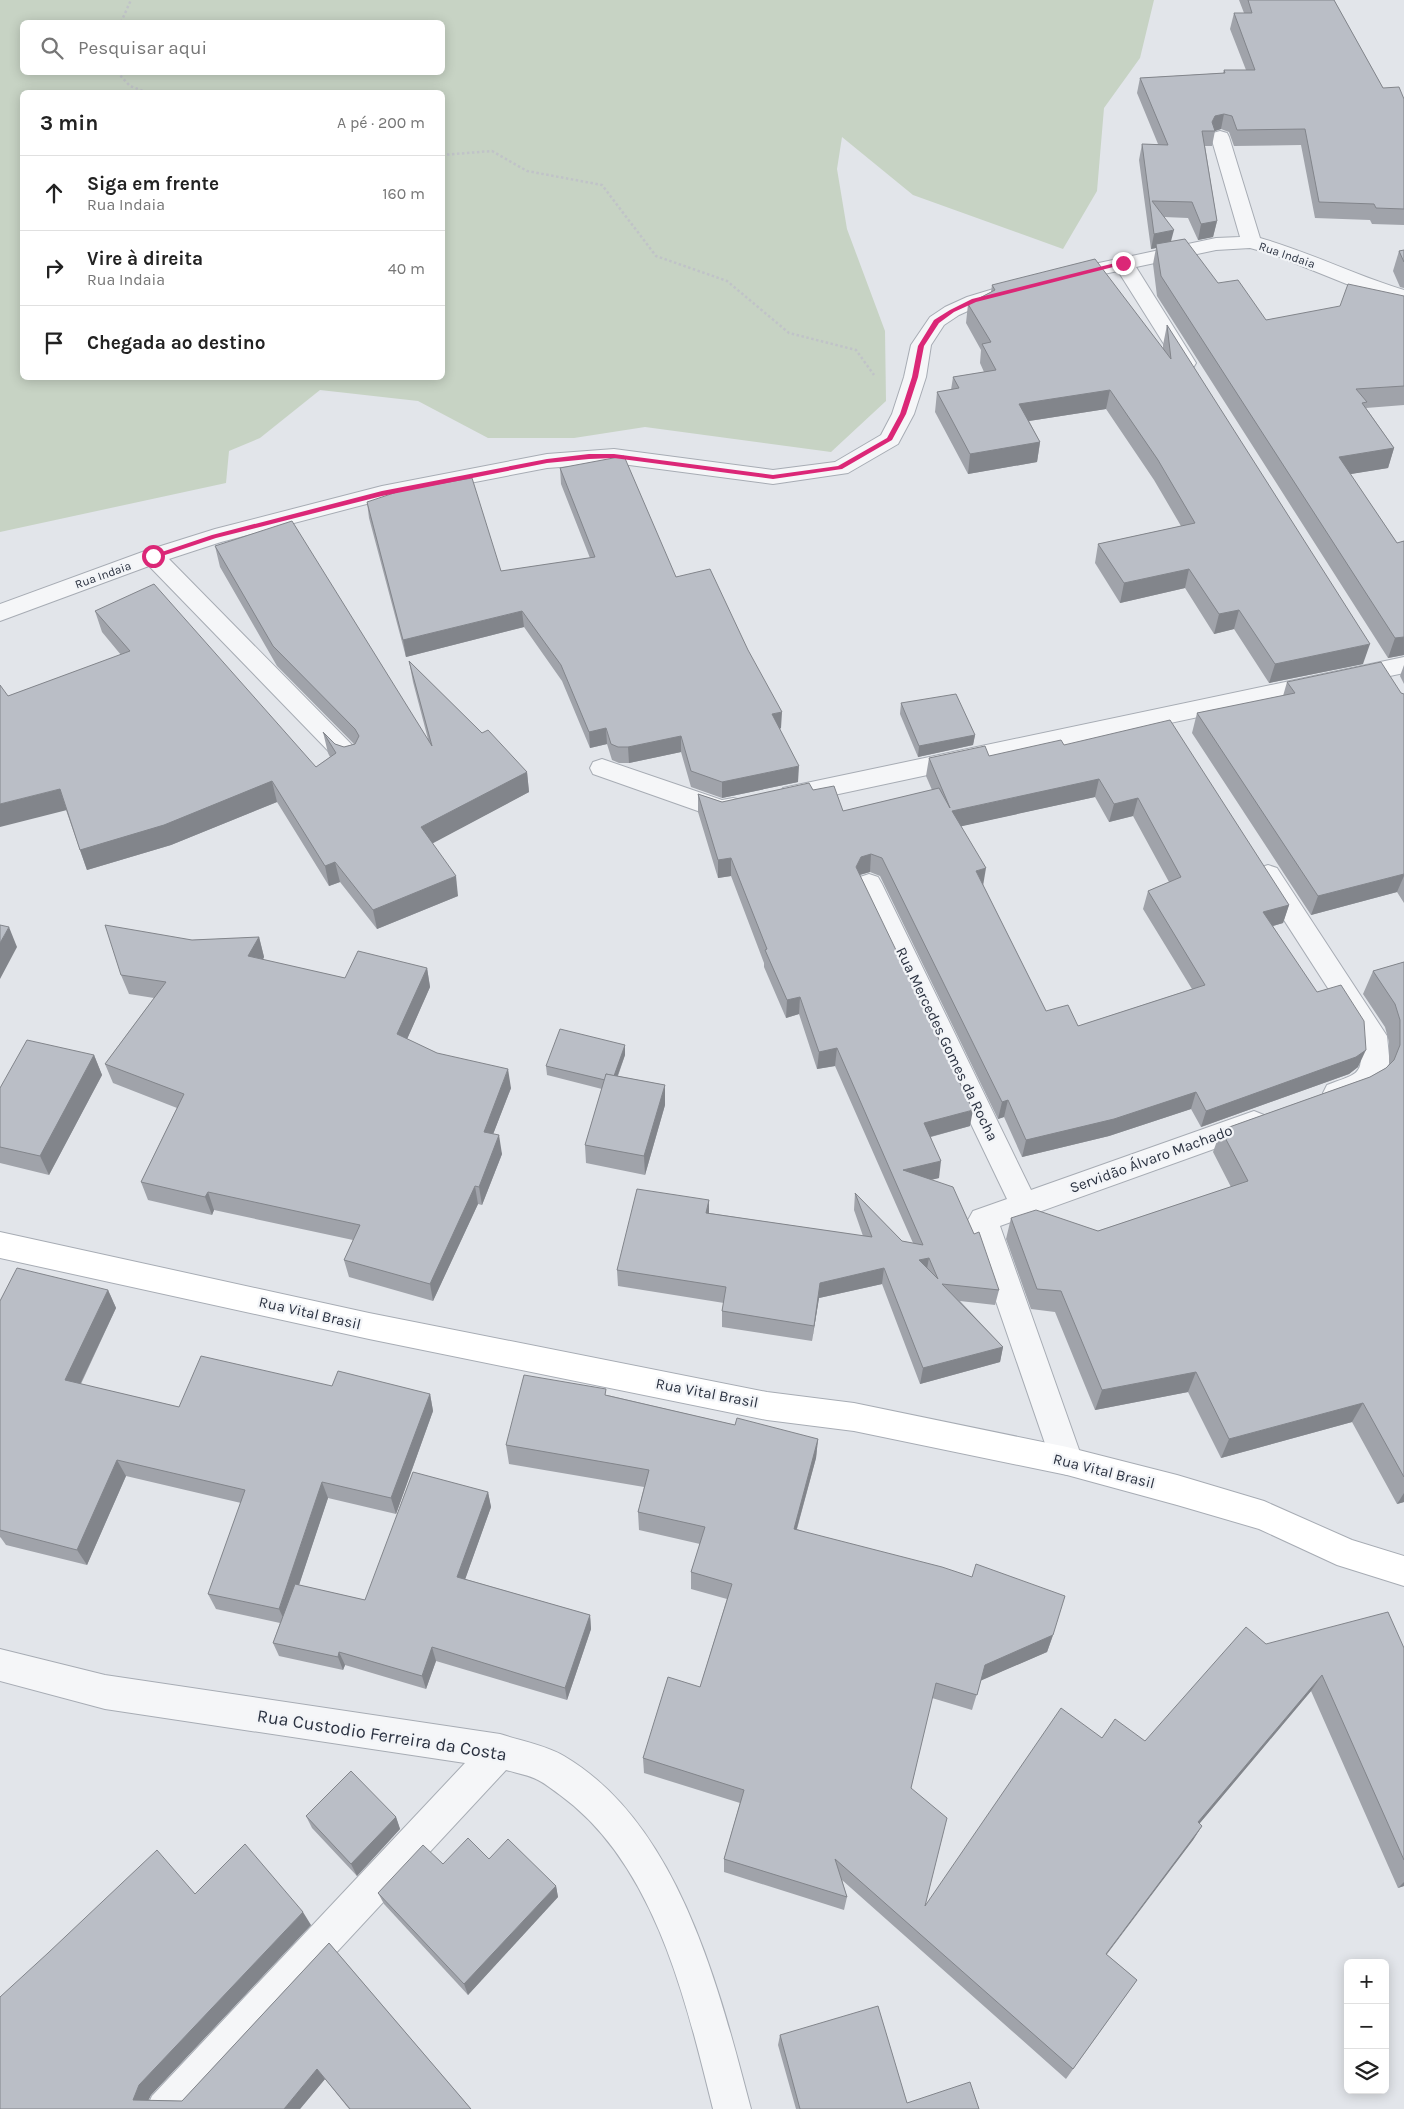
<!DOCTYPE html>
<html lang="pt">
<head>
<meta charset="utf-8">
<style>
  body { margin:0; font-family:Karla,sans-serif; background:#f6f6f6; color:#222 }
  .controls { position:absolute; right:15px; bottom:15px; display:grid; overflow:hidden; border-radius:8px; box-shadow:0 2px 12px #0003 }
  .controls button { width:45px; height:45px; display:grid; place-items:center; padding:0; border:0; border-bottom:1px solid #e0e0e0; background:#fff; color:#222; font:25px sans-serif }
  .stop { position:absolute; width:15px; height:15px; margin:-11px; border:4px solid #db2777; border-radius:50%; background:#fff }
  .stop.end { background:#db2777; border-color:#fff; box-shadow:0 1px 5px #0008 }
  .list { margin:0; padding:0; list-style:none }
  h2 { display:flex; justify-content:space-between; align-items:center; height:65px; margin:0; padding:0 20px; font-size:21px }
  h2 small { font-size:16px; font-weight:400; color:#767676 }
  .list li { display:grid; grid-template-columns:32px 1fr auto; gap:15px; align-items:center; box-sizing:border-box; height:75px; padding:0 20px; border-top:1px solid #e0e0e0 }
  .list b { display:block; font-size:19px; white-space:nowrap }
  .list p { margin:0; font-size:16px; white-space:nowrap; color:#767676 }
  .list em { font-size:16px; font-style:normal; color:#767676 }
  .icon { flex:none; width:28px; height:28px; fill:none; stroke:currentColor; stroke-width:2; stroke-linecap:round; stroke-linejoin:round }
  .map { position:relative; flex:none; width:1404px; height:2109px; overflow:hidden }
  .search { position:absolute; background:#fff; box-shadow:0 2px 12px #0003; left:20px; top:20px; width:425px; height:55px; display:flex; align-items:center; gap:12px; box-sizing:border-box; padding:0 18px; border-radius:8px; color:#767676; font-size:19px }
  .panel { position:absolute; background:#fff; box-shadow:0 2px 12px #0003; left:20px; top:90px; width:425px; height:290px; border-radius:8px }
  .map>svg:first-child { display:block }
  .green { fill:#c7d3c4; fill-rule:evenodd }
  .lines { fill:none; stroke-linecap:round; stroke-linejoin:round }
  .street-casing { stroke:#a7acb4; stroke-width:2 }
  .secondary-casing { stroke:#a7acb4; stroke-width:2 }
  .path { stroke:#c0c3c8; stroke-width:2.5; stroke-dasharray:2.5 2.5; stroke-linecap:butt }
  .street { fill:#f5f6f8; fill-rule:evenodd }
  .secondary { fill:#fff; fill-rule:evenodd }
  .wall { fill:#a0a3aa; fill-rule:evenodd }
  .shaded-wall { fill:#82858b }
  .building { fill:#babec6; stroke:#82858b; fill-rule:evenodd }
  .route { fill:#db2777 }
  .labels { text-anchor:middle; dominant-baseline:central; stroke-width:4.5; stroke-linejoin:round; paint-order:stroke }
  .far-street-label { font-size:12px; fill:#2b3241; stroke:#f2f4f7 }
  .street-label { font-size:15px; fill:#2b3241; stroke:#f2f4f7 }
  .near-street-label { font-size:18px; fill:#2b3241; stroke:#f2f4f7 }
</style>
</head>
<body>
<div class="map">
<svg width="1404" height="2109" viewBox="0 0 1404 2109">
  <rect width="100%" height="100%" fill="#e2e5ea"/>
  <!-- green -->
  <path class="green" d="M0,0h1154l-14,58 -36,50 -7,83 -34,58 -150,-54 -71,-58 -5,32 10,60 38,102 1,70 -55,51 -186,-25 -71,11h-86l-70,-37 -98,-11 -60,48 -31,13 -3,32 -226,49zM22,22h420v50h-420zM22,92h420v286h-420z"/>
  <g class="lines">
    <defs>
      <g id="street">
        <path d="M1220,131l7,2 2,4 31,101c49,14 95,37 144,52v13l-45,-14 -87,-35 -22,-6 -34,2 -80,17 60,96 -3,5 -7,1 -7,-1 -61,-97 -52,11 -7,-2 -3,-4 3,-4 7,-2 150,-32 24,-1 -29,-100 2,-4z"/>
        <polygon points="1010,284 1017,286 1020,290 1017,294 981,305 959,315 944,325 931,345 926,377 914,414 898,444 848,473 773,484 614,463 547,468 382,500 221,542 169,559 358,751 361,757 358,763 349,766 340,763 149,566 0,621 0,604 145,551 215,529 382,486 547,454 614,449 773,470 835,462 881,435 892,414 904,377 911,345 930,317 945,307 967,297"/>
        <polygon points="1404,657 1404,673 792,804 783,802 779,795 783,788 792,786"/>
        <path d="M602,759l120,41 11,-2 9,2 4,7 -4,7c-11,3 -19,5 -30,2l-119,-42 -3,-6 3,-6z"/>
        <path d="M1268,865l9,3 110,168 3,30 -14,24 -39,14 -10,-3 -4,-8 4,-8c34,-13 36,-9 33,-47l-105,-163 4,-7z"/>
        <polygon points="869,874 878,877 882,884 1031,1190 1254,1111 1264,1115 1268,1123 1264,1131 1000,1226 1083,1461 1078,1471 1067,1475 1056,1471 1051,1461 968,1220 973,1211 1007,1199 856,884 860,877"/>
        <path d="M0,1649l105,26 395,59c21,7 45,11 64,22 115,68 155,232 187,353h-38c-27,-108 -58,-245 -153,-314 -7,-5 -14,-11 -22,-15 -10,-5 -22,-7 -32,-10l-315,339h-45l6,-13 313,-333 -360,-54 -105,-28z"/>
      </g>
      <polygon id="secondary" points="0,1232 369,1313 767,1392 854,1403 1067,1447 1177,1475 1264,1501 1352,1540 1404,1556 1404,1586 1337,1565 1259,1529 1177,1505 1067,1475 854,1431 767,1420 369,1339 0,1258"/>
    </defs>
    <!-- street casing -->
    <use href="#street" class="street-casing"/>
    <!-- secondary casing -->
    <use href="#secondary" class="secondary-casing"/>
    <!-- path -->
    <g class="path">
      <polyline points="121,22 131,0"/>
      <polyline points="117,72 130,86 146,92"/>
      <polyline points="442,155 492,151 527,171 602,185 656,256 727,281 789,333 856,350 874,375"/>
    </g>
    <!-- street -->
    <use href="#street" class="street"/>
    <!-- secondary -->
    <use href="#secondary" class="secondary"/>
  </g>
  <!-- wall -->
  <g class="wall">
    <polygon points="1239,0 1334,0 1383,88 1404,99 1404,225 1372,224 1370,220 1315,218 1301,145 1234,146 1229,132 1221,129 1215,131 1212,146 1205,146 1217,221 1213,237 1198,240 1188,218 1164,217 1171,242 1218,283 1266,320 1404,296 1404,405 1366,408 1394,448 1388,468 1350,474 1397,543 1404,541 1404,655 1388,658 1157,296 1153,264 1156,248 1151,249 1139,160 1142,144 1158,144 1137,93 1140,78 1223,73 1224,70 1246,70 1230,29 1234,13 1244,13"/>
    <polygon points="1404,250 1404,288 1400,287 1393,271 1399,251"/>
    <polygon points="992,285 1163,349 1163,345 1167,325 1363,664 1269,683 1234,629 1214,634 1185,588 1120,603 1095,563 1098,544 1181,526 1154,480 1106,409 1029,421 1040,442 1037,462 968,474 935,412 937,392 951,390 953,377 984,372 980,363 981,350 966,323 968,304 991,292"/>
    <polygon points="560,468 676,577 781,728 780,729 798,782 722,798 691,787 681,752 629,763 619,763 612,760 607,744 590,748 562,681 524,627 406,657 369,518 367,502 501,571 590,558 561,484"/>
    <polygon points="215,546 428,739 413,682 409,661 482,733 527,772 529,792 432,843 458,896 377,929 340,882 329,886 277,802 171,845 87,870 66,810 8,696 121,655 102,632 95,611 316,767 330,757 328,753 323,732 335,744 344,747 354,744 277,666 220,567"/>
    <polygon points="1404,665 1404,684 1400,676"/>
    <polygon points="1287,682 1401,693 1404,694 1404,903 1397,892 1311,915 1192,733 1197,713 1283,696"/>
    <polygon points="901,703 975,735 973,745 918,757 900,714"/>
    <path d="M1064,745l225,160 -6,18 -10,3 85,141 -9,7 -148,53 -10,-18 -82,27 -87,21 -18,-40 -6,2 -118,-243 -10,-4 -10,3 110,251 -39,11 8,41 -9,2 69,110 -4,15 -35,-4 43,46 -3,15 -80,22 -38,-100 -63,14 -7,43 -90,-14v-16l2,-8 -106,-17 -1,-16 92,-70v13l154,23 -9,-26 1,-17 47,48 11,2 -78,-177 -18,3 -18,-55 -13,4 -22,-51v-4l-33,-87 -13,2 -20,-66v-18l24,8 91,-12 30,21 89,-21 -6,-14 3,-18 60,-2zM1095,797l14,25 24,-6 36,66 -21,9 -5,18 49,80 -114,37 -32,-15 -63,-126 -22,-59z"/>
    <polygon points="259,937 264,957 263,960 345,978 427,968 430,987 407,1039 511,1088 493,1134 502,1154 482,1205 478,1204 433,1301 349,1277 344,1260 353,1240 214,1210 212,1215 148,1200 141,1182 177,1108 113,1083 105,1064 154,998 129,994 121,975 192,940"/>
    <polygon points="1404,962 1404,1502 1397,1504 1352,1422 1221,1458 1188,1392 1095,1410 1055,1312 1031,1309 1006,1239 1011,1218 1098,1231 1231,1187 1213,1152 1221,1130 1370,1077 1386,1068 1389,1064 1389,1042 1385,1027 1363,994 1373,971"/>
    <polygon points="94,1055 102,1075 49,1175 0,1163 0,1088"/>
    <polygon points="625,1055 618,1076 665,1085 665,1105 645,1175 586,1163 585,1145 602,1089 547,1075 546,1066"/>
    <polygon points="108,1290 116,1308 81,1384 179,1407 332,1386 430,1394 433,1411 396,1514 328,1498 299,1585 365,1600 488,1492 491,1507 465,1579 590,1615 591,1629 567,1700 436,1661 426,1689 345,1665 343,1670 279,1656 273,1643 280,1623 216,1609 208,1594 241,1503 126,1476 87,1565 6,1545 1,1538 0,1537 0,1301"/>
    <polygon points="607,1395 735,1425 818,1439 816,1458 797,1529 1053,1635 1047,1652 981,1680 972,1710 932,1698 911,1788 925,1906 1102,1738 1145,1741 1266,1644 1404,1648 1404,1886 1398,1888 1311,1691 1199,1824 1202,1826 1193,1840 1106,1954 1137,1980 1066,2079 842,1880 847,1897 844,1910 724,1872 724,1859 740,1803 644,1773 643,1758 700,1687 727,1599 691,1589 691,1572 700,1544 639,1530 638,1512 644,1487 509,1464 506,1445"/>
    <polygon points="306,1816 396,1817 400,1829 357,1876 312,1828"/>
    <polygon points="489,1859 556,1886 558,1897 468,1995 384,1904 378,1893 443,1864"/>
    <polygon points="195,1894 311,1925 151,2095 148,2100 182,2101 329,1943 471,2109 349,2109 325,2079 300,2109 0,2109"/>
    <polygon points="780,2035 907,2103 979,2109 796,2109 778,2045"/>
  </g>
  <!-- shaded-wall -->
  <g class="shaded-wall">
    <polygon points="1224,114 1221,129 1215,131 1212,122 1215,116"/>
    <polygon points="1217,221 1213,237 1198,240 1201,224"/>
    <polygon points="1174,230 1170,245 1156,244 1156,248 1151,249 1154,234"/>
    <polygon points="1110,390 1106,409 1016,423 1019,404"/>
    <polygon points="1040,442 1037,462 968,474 970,454"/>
    <polygon points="1394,448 1388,468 1333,477 1339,457"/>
    <polygon points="1189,569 1185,588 1120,603 1124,583"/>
    <polygon points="1239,610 1234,629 1214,634 1219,614"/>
    <polygon points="522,611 524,627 406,657 403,640"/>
    <polygon points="1404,637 1404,655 1388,658 1395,638"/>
    <polygon points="1370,644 1363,664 1269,683 1275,664"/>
    <polygon points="782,712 781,728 772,731 772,714"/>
    <polygon points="606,728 607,744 590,748 589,732"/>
    <polygon points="975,735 973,745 918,757 919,746"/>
    <polygon points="681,736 681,752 629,763 628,747"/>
    <polygon points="799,766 798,782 722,798 722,782"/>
    <polygon points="527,772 529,792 424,848 421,827"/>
    <polygon points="1099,779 1095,797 949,829 952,811"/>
    <polygon points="272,781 277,802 171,845 87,870 80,850"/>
    <polygon points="60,789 67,810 0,827 0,804"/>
    <polygon points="1138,798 1133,816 1109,822 1114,804"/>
    <polygon points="871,854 870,872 859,875 856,867 861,857"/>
    <polygon points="731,858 731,876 718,878 718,860"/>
    <polygon points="335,862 340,882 329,886 325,866"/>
    <polygon points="986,868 983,886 976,871"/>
    <polygon points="1404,874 1404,876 1397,892 1311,915 1318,896"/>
    <polygon points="456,876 458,896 377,929 373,910"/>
    <polygon points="1289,905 1283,923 1258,930 1263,912"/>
    <polygon points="9,927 17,947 0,979 0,943"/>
    <polygon points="259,937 264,957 253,976 248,956"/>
    <polygon points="427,968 430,987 401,1053 397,1034"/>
    <polygon points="800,997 799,1014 786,1018 787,1000"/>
    <polygon points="625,1045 625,1055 612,1091 611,1081"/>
    <polygon points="837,1048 835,1066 817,1069 819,1052"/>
    <polygon points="1366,1050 1358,1067 1349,1074 1201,1127 1206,1111"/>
    <polygon points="94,1055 102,1075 49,1175 40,1156"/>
    <polygon points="508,1069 511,1088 487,1150 484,1132"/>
    <polygon points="665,1085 665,1105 645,1175 644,1156"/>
    <polygon points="1196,1092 1191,1109 1109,1136 1022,1157 1026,1140"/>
    <polygon points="1008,1100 1004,1117 998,1119 1002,1102"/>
    <polygon points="973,1110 970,1126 922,1139 924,1123"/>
    <polygon points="499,1135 502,1154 482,1205 479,1187"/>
    <polygon points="941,1161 939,1178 900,1187 903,1170"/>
    <polygon points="475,1186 478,1204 433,1301 430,1284"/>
    <polygon points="208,1192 214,1210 212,1215 205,1197"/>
    <polygon points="709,1200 709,1217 706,1213"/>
    <polygon points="929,1258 926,1274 919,1260"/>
    <polygon points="884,1268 882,1284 819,1298 812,1341 814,1326 820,1283"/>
    <polygon points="108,1290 116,1308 74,1397 65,1380"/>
    <polygon points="1003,1347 1000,1362 920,1384 923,1368"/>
    <polygon points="1196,1372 1188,1392 1095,1410 1102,1390"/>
    <polygon points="430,1394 433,1411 396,1514 391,1498"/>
    <polygon points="1363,1403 1352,1422 1221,1458 1229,1439"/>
    <polygon points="818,1439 816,1458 792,1546 794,1529"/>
    <polygon points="117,1460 126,1476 87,1565 77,1550"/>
    <polygon points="322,1482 328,1498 286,1624 279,1609"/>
    <polygon points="488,1492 491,1507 461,1591 457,1577"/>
    <polygon points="1404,1493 1404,1502 1397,1504"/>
    <polygon points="590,1615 591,1629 567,1700 565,1688"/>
    <polygon points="1053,1635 1047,1652 980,1681 985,1665"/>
    <polygon points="432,1647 436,1661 426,1689 422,1676"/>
    <polygon points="339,1652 345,1665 343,1670 338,1657"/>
    <polygon points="1322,1675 1311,1691 1189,1836 1198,1822"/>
    <polygon points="396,1817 400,1829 357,1876 351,1864"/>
    <polygon points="1202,1826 1193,1840 1098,1966 1106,1954"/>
    <polygon points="1404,1882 1404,1886 1398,1888"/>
    <polygon points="556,1886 558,1897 468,1995 464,1984"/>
    <polygon points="303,1912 311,1925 151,2095 144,2109 133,2100 139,2085"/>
    <polygon points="317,2069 325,2079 300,2109 284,2109"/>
  </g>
  <!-- building -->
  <g class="building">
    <polygon points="1248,0 1334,0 1383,88 1399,87 1404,99 1404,209 1376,208 1374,204 1319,202 1305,129 1237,130 1232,116 1224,114 1215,116 1212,122 1215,131 1202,131 1217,221 1201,224 1192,202 1152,201 1174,230 1154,234 1142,144 1168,145 1140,78 1225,73 1224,70 1255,70 1234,13 1252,13"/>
    <polygon points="1185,239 1218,283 1238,280 1266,320 1340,306 1348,284 1404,296 1404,386 1356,389 1367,402 1362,403 1394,448 1339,457 1397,543 1404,541 1404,637 1395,638 1161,276 1156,244"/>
    <polygon points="1404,250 1404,262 1399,251"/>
    <polygon points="1095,259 1171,359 1167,325 1370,644 1275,664 1239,610 1219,614 1189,569 1124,583 1098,544 1195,523 1158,460 1110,390 1019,404 1040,442 970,454 937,392 959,388 953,377 996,370 982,344 991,342 968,304 995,290 992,285"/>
    <polygon points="624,456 676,577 710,569 748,650 782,712 772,714 799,766 722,782 691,771 681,736 628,747 618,747 611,744 606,728 589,732 561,665 522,611 403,640 367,502 403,490 472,478 501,571 595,557 560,468"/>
    <polygon points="292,521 432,746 409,661 482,733 488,730 527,772 421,827 456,876 373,910 335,862 325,866 272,781 164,825 80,850 60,789 0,804 0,685 8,696 130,651 95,611 154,584 316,767 336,753 323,732 335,744 344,747 355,744 359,736 355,729 273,646 215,546"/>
    <polygon points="1381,662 1401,693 1404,694 1404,874 1318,896 1197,713 1295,693 1287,682"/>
    <polygon points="956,694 975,735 919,746 901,703"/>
    <path d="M1170,720l119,185 -26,7 54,80 24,-7 23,36 2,29 -10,7 -150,54 -10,-19 -82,27 -88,21 -18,-40 -6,2 -120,-244 -11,-4 -10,3 -5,10 117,243 -49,13 17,38 -38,9 50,17 21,47 5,-2 20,58 -57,-6 61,63 -80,21 -39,-100 -64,15 -6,43 -92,-15 4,-24 -109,-17 20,-81 72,11 -3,13 166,24 -17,-44 47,48 21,4 -86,-197 -18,4 -19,-55 -13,3 -22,-50 2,-1 -36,-91 -13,2 -20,-66 24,8 87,-19 4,7 21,-4 9,25 96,-23 11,20 -21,-50 56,-12 4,10 72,-16 3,5zM1099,779l15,25 24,-6 43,79 -33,14 57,94 -127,41 -10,-21 -22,6 -70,-140 10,-3 -34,-57zM929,1258l9,21 -19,-19z"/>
    <polygon points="0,925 9,927 0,943"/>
    <polygon points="105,925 192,940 259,937 248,956 345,978 358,951 427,968 397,1034 437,1053 508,1069 484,1132 499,1135 479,1187 475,1186 430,1284 344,1260 360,1225 208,1192 205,1197 141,1182 184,1094 105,1064 166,982 121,975"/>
    <polygon points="1404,962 1404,1477 1363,1403 1229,1439 1196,1372 1102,1390 1061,1291 1037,1289 1011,1218 1036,1210 1098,1231 1248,1181 1221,1130 1370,1077 1386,1068 1394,1060 1400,1045 1400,1020 1395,1004 1373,971"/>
    <polygon points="560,1029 625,1045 614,1076 606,1074 605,1080 546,1066"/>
    <polygon points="27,1040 94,1055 40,1156 0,1147 0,1088"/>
    <polygon points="606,1074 665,1085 644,1156 585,1145"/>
    <polygon points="17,1268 108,1290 65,1380 179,1407 201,1356 332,1386 338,1371 430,1394 391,1498 322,1482 279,1609 208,1594 245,1490 117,1460 77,1550 0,1530 0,1301"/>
    <polygon points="524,1375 606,1389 605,1395 735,1425 737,1418 818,1439 794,1529 942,1567 972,1577 976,1564 1065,1596 1053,1635 985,1665 977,1695 936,1683 911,1788 947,1818 925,1906 1061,1708 1102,1738 1115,1719 1145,1741 1246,1627 1266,1644 1388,1612 1404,1648 1404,1860 1322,1675 1198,1822 1202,1826 1106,1954 1137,1980 1073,2069 835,1859 847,1897 724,1859 744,1790 643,1758 668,1677 700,1687 732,1584 691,1572 705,1527 638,1512 649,1470 506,1445"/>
    <polygon points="413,1472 488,1492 457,1577 590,1615 565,1688 432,1647 422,1676 339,1652 338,1657 273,1643 295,1584 365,1600"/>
    <polygon points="351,1771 396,1817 351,1864 306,1816"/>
    <polygon points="468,1838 489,1859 508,1839 556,1886 464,1984 378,1893 423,1845 443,1864"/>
    <polygon points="245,1844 303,1912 139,2085 133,2100 182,2101 329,1943 471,2109 350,2109 317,2069 284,2109 0,2109 0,1997 48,1953 157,1850 195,1894"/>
    <polygon points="878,2006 907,2103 970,2082 979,2109 800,2109 780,2035"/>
  </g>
  <!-- route -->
  <polygon class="route" points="1123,261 1125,264 976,302 954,312 939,323 924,346 918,377 906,414 892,440 842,469 773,479 614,458 589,459 547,463 382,496 216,538 153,559 150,556 212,535 382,491 547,459 589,454 614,454 773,475 838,466 887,438 900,414 912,377 918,346 934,320 950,310 972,299"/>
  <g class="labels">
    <!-- far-street labels -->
    <g class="far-street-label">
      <text transform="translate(1287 255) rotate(19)">Rua Indaia</text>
      <text transform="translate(103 575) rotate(-20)">Rua Indaia</text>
    </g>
    <!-- street labels -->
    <g class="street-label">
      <text transform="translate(947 1044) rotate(64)">Rua Mercedes Gomes da Rocha</text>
      <text transform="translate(1151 1159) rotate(-20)">Servidão Álvaro Machado</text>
      <text transform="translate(310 1313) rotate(13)">Rua Vital Brasil</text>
      <text transform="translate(707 1393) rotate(11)">Rua Vital Brasil</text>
      <text transform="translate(1104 1471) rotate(14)">Rua Vital Brasil</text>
    </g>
    <!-- near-street labels -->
    <g class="near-street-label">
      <text transform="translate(382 1735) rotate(9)">Rua Custodio Ferreira da Costa</text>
    </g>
  </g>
</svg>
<div class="controls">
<button>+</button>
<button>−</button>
<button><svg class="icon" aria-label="layers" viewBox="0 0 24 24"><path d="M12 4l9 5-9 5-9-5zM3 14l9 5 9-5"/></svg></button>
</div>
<div class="stop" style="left:153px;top:556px"></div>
<div class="stop end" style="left:1123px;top:263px"></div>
<div class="search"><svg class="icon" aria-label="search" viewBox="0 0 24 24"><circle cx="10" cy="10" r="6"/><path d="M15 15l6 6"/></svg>Pesquisar aqui</div>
<section class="panel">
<h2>3 min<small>A pé · 200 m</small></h2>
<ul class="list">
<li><svg class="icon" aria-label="ahead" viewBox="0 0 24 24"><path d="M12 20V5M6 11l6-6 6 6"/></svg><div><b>Siga em frente</b><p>Rua Indaia</p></div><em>160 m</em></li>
<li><svg class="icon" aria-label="right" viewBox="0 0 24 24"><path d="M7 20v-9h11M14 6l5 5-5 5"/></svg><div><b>Vire à direita</b><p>Rua Indaia</p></div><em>40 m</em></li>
<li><svg class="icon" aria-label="arrive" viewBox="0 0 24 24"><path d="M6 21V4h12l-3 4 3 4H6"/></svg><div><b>Chegada ao destino</b></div></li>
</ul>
</section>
</div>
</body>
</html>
